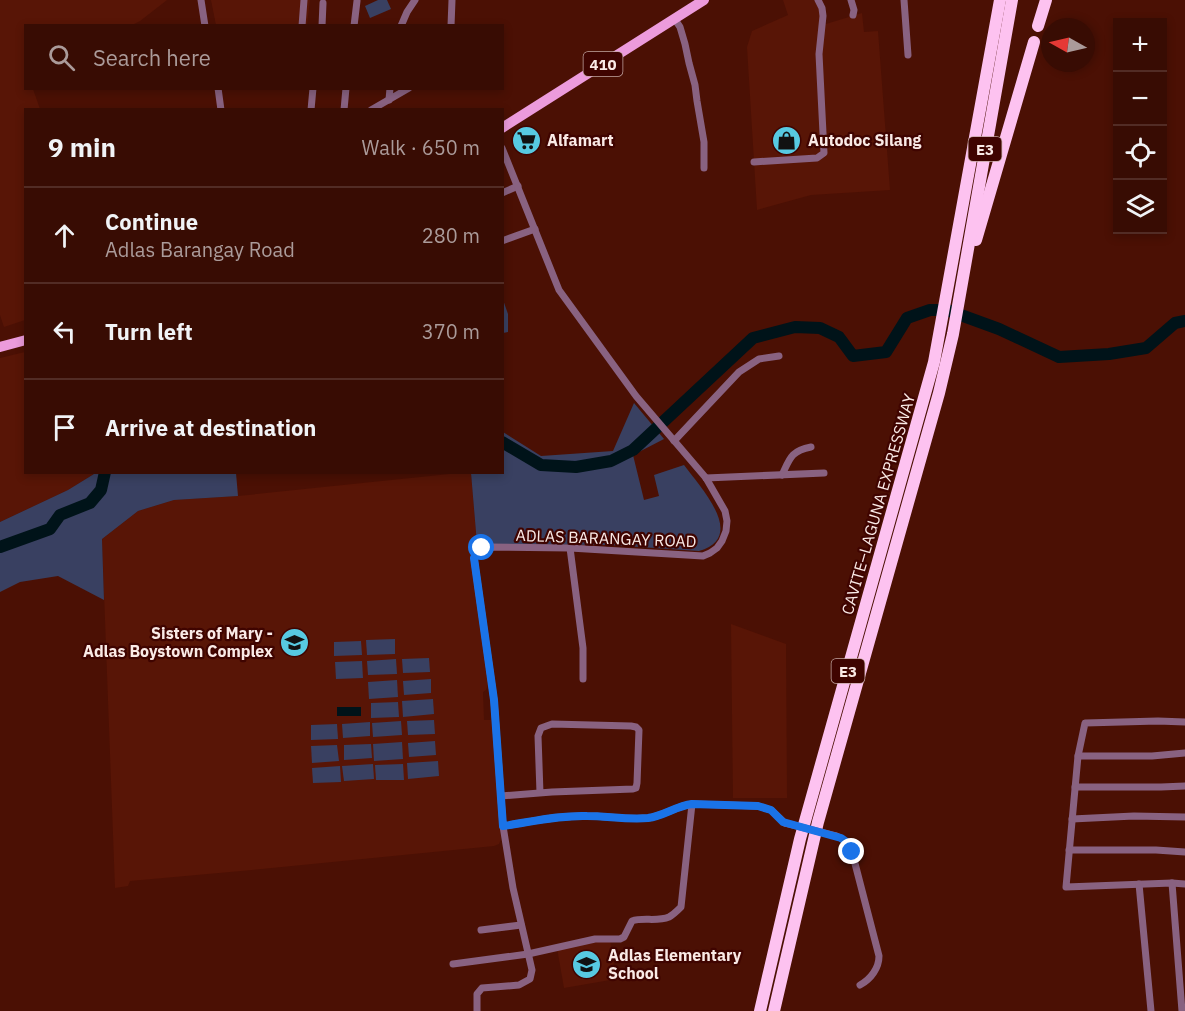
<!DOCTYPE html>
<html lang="en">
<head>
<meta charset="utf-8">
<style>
  body { margin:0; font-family:"IBM Plex Sans",sans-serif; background:#431a12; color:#f1f3f6 }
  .controls { position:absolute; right:18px; top:18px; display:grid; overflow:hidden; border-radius:0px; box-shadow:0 3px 9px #0003 }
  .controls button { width:54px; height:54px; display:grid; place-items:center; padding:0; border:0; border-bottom:2px solid #522c25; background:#380c03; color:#f1f3f6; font:30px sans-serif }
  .compass { position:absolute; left:1041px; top:18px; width:54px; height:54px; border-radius:50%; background:#380c03; box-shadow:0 3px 9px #0003; rotate:278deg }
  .stop { position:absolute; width:18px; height:18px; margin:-14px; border:4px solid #1a73e8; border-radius:50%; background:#fff }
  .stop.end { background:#1a73e8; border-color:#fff; box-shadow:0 2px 6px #0008 }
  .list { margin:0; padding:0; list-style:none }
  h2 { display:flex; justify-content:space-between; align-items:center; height:78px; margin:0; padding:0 24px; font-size:26px }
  h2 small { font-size:20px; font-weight:400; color:#ab9b9a }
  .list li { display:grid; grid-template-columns:39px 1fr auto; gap:18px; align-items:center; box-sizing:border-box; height:96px; padding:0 24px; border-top:2px solid #522c25 }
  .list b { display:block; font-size:22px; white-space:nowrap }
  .list p { margin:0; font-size:20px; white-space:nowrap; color:#ab9b9a }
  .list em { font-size:20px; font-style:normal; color:#ab9b9a }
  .icon { flex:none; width:33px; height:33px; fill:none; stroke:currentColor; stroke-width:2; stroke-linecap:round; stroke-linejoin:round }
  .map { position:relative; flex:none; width:1185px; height:1011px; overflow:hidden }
  .search { position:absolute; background:#380c03; box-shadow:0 3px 9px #0003; left:24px; top:24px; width:480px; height:66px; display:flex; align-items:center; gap:15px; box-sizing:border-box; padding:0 21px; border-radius:0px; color:#ab9b9a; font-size:22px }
  .panel { position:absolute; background:#380c03; box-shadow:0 3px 9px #0003; left:24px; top:108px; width:480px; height:366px; border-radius:0px }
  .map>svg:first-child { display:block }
  .built { fill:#581506 }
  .green { fill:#394061 }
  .water { fill:#001319 }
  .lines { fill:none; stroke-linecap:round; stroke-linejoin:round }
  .river { stroke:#001319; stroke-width:12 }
  .minor { stroke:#896281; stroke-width:7 }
  .primary { stroke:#ec9bdc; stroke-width:10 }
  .motorway { stroke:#fdc2f0; stroke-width:12 }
  .minor-bridge { stroke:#896281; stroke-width:7 }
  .route { stroke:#1a73e8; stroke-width:8 }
  .labels { text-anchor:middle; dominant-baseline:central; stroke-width:4.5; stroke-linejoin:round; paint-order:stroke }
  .shield { fill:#3f0400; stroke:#c2a5a1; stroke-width:1.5 }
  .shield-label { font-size:15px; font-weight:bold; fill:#faeae6 }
  .poi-label { font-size:16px; font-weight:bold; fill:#faeae6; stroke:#3f0400; text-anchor:start }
  .street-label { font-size:16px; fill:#faeae6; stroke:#3f0400 }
</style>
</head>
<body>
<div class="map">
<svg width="1185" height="1011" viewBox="0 0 1185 1011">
  <rect width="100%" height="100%" fill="#4b1004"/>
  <!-- built -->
  <g class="built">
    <polygon points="0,0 167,0 140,21 132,25 26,26 26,88 33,89 40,109 26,110 25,320 4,327 0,315"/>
    <polygon points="211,0 310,0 307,25 216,25"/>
    <polygon points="783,0 822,0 825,7 826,24 862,13 864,32 878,31 890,190 811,195 757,210 747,47 752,31 788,15"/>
    <polygon points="25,352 26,472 93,472 94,474 68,490 0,522 0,358"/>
    <polygon points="459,473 471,473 477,544 471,546 473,573 488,685 486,690 483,692 484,720 492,720 501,839 499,844 494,846 252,870 130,881 128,886 115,888 102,539 138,511 174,500 238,496"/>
    <polygon points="731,624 786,644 787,798 733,798"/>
    <polygon points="610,940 616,979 564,988 557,948"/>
  </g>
  <!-- green -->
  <g class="green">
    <polygon points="378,0 387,0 391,9 370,18 365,6"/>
    <polygon points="502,297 508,314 508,332 503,333"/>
    <path d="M634,403l30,36 -31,16 11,45 15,-4 -5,-21 30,-10c16,22 64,72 15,86l-89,-6 -133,-1 -6,-71 31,-1 1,-40 38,24 72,-5z"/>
    <polygon points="94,473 236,473 238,496 174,500 138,511 102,539 104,600 58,576 20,582 0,592 0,522 68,490 94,474"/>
    <polygon points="395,639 395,654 367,655 366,640"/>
    <polygon points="361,641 362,655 334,656 334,642"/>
    <polygon points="429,658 430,672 403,673 402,659"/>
    <polygon points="396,659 397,674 368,675 367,661"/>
    <polygon points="362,661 363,678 336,679 335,662"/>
    <polygon points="431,679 431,693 404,695 403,681"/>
    <polygon points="397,680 398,697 369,699 368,682"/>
    <polygon points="433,699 434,714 403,717 402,701"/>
    <polygon points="398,702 399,717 371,718 371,703"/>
    <polygon points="434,720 435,734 408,735 407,721"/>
    <polygon points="401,721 402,735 373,737 372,723"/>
    <polygon points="370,722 370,736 343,738 342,724"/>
    <polygon points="337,724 338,739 311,740 311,725"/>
    <polygon points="435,741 436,755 409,757 408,743"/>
    <polygon points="402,742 403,759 374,761 373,744"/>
    <polygon points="371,744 372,758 344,760 344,745"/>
    <polygon points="337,745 339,761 312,763 311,746"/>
    <polygon points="438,761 439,776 408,779 407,763"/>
    <polygon points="373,764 374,779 344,781 342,766"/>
    <polygon points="403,764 404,780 376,780 375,765"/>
    <polygon points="340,766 341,782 313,783 312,768"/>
  </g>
  <!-- water -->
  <rect class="water" x="337" y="707" width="24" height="9"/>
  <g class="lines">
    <!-- river -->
    <g class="river">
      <polyline points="502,442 541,465 576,467 611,461 633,450 753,338 795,327 820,328 839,337 853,356 886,352 907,318 930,310 947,310 999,329 1059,357 1109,354 1146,348 1175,323 1185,321"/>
      <polyline points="0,547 50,529 60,515 90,503 101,490 105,472"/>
    </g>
    <!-- minor -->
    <g class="minor">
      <polyline points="201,0 205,26"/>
      <polyline points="851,0 854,10 853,15"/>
      <polyline points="904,0 908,55"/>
      <polyline points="674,18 680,27 685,44 689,63 695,85 697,101 704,142 704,168"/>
      <polyline points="302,26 304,0"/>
      <polyline points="322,26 323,3"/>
      <polyline points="354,26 357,1"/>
      <polyline points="401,26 407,12 415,0"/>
      <polyline points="451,26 452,0"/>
      <polyline points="218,88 221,110"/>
      <polyline points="389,100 390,88"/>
      <polyline points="311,110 313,88"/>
      <polyline points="344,110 346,88"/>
      <polyline points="371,110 409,88"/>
      <polyline points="754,162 817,158 824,153 819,54 823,16 822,8 818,0"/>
      <polyline points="502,193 518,186"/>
      <polyline points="502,241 535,229"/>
      <polyline points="674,441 739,372 759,359 779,356"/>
      <path d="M782,475c8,-17 9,-24 29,-28"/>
      <polyline points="706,478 824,473"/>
      <polyline points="570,548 583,648 583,679"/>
      <polyline points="1185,722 1158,721 1085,723 1078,756 1066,887 1172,883 1185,884"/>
      <polyline points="1078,756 1152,756 1185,753"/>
      <polyline points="1075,787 1161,787 1185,786"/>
      <polyline points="501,796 552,792 633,789 636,788 637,783 639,730 636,727 631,726 552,724 541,728 538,736 540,793"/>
      <polyline points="1072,819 1134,816 1185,817"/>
      <path d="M503,826c28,-4 56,-11 84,-10 20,0 41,4 61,2 16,-2 28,-12 44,-14l66,2 13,4 14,13"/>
      <path d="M836,836c9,3 12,8 16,16l27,104c0,12 -8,23 -19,29"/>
      <polyline points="1069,850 1156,850 1185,852"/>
      <polyline points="1172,883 1182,1011"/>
      <polyline points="1139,884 1151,1011"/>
      <polyline points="481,930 521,925"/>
      <path d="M453,964l75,-10 67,-15h25l4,-2 8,-16c11,-4 25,1 37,-4 4,-2 8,-6 12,-10l11,-103"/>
      <path d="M477,1011v-17l5,-6 37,-3 11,-6 2,-9 -19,-82 -10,-62 -9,-126 -20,-142c3,-7 7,-9 14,-11l82,1 133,8 7,-3 7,-5 5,-7 4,-10 1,-10 -2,-10 -19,-33 -70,-82 -77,-106 -57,-142"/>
    </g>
    <!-- primary -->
    <g class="primary">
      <polyline points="502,128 704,0"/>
      <polyline points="0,347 26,340"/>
    </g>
    <!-- motorway -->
    <g class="motorway">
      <polyline points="1038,26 1046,0"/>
      <polyline points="976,240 1034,42"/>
      <polyline points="760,1011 800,839 934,362 1000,0"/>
      <polyline points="774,1011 818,822 939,393 953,334 1012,0"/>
    </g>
    <!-- minor-bridge -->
    <polyline class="minor-bridge" points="785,823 836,836"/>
  </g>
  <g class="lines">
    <!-- route -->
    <path class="route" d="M482,548l-6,5 -2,5 20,142 9,126c28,-4 56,-11 84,-10 20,0 41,4 61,2 16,-2 28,-12 44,-14l66,2 13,4 12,12 58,16 7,5 4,9"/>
  </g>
  <!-- icons -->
  <defs>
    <symbol id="supermarket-disc" viewBox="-11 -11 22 22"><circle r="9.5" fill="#57c9e1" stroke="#3f0400"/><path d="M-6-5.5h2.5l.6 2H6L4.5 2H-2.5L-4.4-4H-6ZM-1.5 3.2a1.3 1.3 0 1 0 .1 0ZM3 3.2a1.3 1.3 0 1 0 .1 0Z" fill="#111"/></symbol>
    <symbol id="shop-disc" viewBox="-11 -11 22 22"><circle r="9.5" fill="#57c9e1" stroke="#3f0400"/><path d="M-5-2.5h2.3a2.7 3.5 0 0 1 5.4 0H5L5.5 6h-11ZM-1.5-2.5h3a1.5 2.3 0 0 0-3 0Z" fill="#111"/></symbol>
    <symbol id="school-disc" viewBox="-11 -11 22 22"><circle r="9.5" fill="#57c9e1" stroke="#3f0400"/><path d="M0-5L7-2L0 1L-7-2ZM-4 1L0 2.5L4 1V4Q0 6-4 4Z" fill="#111"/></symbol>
  </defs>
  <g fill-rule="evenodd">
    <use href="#supermarket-disc" x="510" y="124" width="33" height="33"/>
    <use href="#shop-disc" x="770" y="124" width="33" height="33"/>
    <use href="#school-disc" x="278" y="626" width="33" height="33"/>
    <use href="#school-disc" x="570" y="948" width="33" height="33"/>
  </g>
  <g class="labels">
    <!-- shield labels -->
    <g class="shield">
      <rect x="583.5" y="52" width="39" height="24" rx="4.5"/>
      <rect x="968.5" y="137" width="33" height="24" rx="4.5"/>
      <rect x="831.5" y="659" width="33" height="24" rx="4.5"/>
    </g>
    <g class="shield-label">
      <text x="603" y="64">410</text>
      <text x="985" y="149">E3</text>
      <text x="848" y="671">E3</text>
    </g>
    <!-- poi labels -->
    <g class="poi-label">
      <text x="547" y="140">Alfamart</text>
      <text x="808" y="140">Autodoc Silang</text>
      <text x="273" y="633" text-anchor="end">Sisters of Mary -<tspan x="273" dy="18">Adlas Boystown Complex</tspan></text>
      <text x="608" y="955">Adlas Elementary<tspan x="608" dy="18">School</tspan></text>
    </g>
    <!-- street labels -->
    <g class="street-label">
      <text transform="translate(878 504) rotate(-74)">CAVITE–LAGUNA EXPRESSWAY</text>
      <text transform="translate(606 538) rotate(2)">ADLAS BARANGAY ROAD</text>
    </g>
  </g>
</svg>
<div class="controls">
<button>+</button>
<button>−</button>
<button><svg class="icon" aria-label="locate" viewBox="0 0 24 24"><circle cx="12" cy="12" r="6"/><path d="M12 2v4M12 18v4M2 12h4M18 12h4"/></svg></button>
<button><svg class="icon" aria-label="layers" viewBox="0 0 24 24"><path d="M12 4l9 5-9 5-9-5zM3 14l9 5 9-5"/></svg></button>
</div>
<svg class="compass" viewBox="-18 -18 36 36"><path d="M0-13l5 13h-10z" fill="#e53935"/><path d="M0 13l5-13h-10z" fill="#ab9b9a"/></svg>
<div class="stop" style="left:482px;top:548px"></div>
<div class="stop end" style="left:852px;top:852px"></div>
<div class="search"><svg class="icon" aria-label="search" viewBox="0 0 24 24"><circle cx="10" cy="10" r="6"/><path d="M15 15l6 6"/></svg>Search here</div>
<section class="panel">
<h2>9 min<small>Walk · 650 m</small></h2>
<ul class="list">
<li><svg class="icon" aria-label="ahead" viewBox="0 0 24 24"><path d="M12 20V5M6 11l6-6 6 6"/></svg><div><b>Continue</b><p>Adlas Barangay Road</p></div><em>280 m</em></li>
<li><svg class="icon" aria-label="left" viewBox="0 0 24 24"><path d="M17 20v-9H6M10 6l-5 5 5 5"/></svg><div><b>Turn left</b></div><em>370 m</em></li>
<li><svg class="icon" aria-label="arrive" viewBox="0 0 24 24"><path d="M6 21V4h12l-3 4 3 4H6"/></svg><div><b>Arrive at destination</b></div></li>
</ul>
</section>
</div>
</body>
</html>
